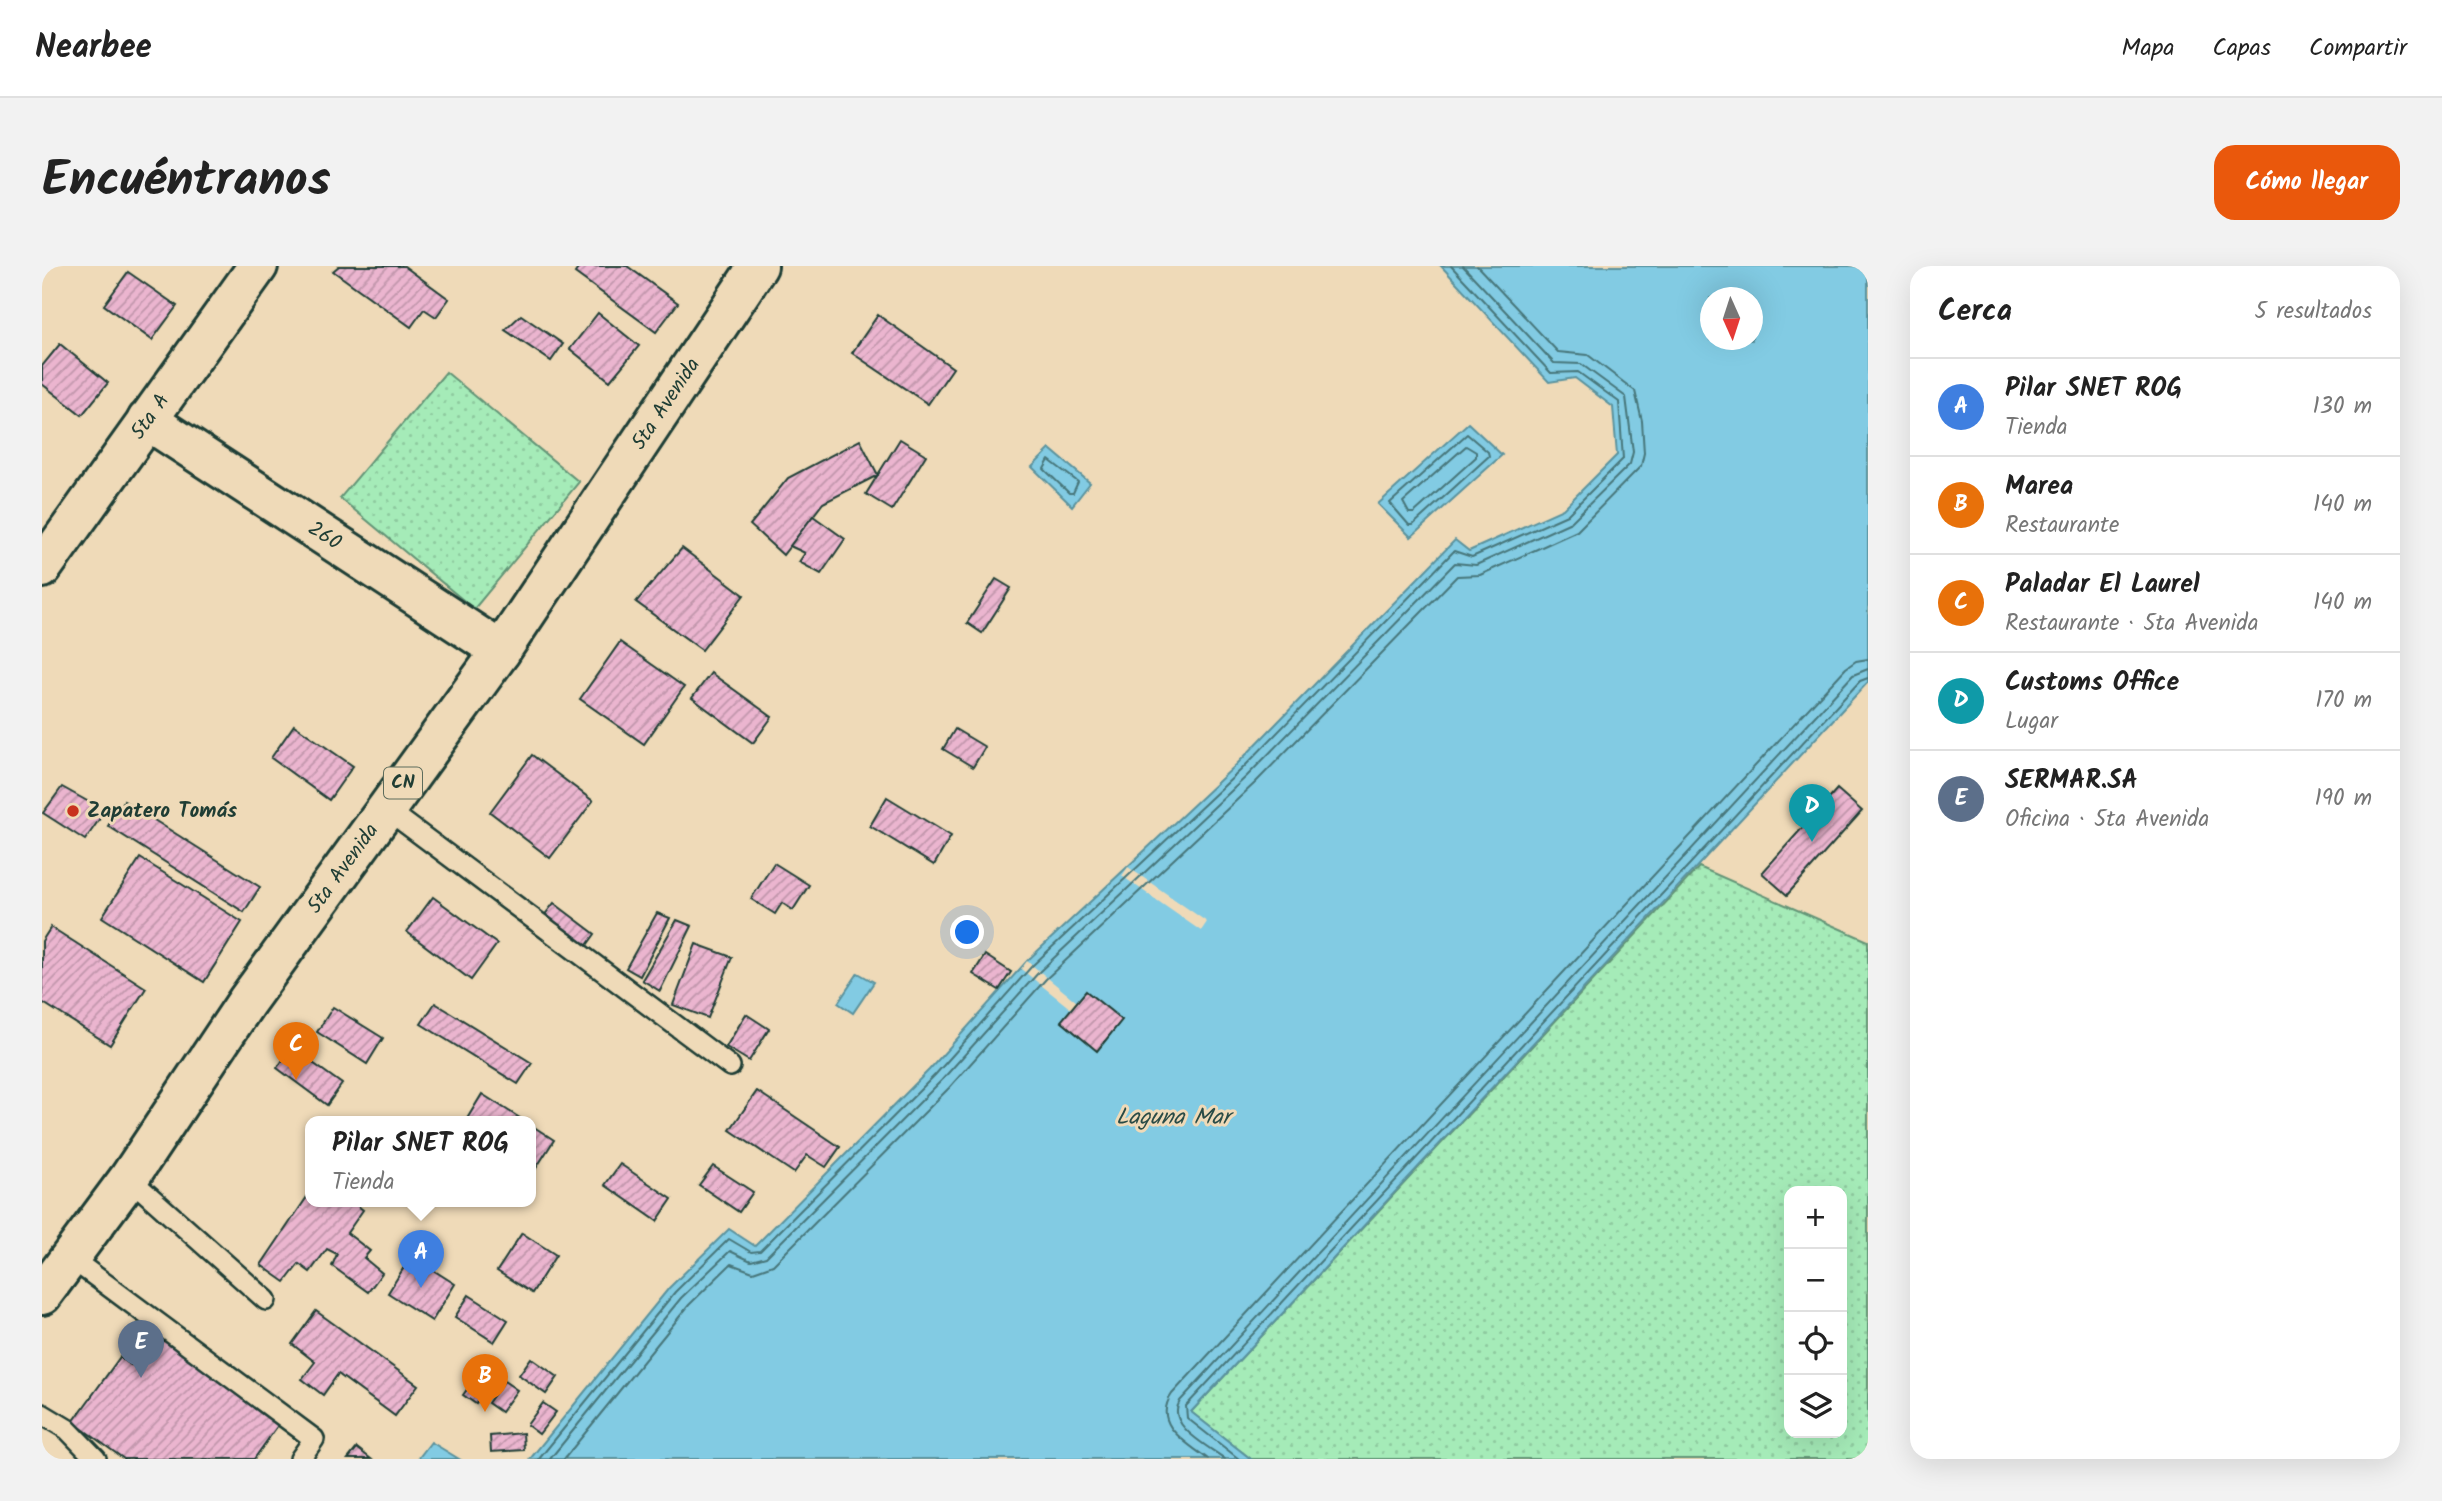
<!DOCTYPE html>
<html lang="es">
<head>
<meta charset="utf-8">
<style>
  body { margin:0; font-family:Kalam,sans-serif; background:#f2f2f2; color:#222 }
  .controls { position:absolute; right:21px; bottom:21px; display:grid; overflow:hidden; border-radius:14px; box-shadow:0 7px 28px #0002 }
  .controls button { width:63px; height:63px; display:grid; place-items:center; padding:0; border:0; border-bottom:2px solid #e0e0e0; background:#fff; color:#222; font:35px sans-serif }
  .compass { position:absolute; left:1658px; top:21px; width:63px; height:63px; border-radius:50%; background:#fff; box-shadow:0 7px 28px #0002; rotate:177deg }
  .you { position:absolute; left:926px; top:667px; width:24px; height:24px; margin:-18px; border:5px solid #fff; border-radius:50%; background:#1a73e8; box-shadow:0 0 0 10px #1a73e833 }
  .badge { display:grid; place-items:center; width:46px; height:46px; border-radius:50%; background:#ea580c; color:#fff; font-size:23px; font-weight:700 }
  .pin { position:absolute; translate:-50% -58px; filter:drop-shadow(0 2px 4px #0008) }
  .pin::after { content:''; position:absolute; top:37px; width:24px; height:21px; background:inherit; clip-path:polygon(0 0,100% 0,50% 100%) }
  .popup { position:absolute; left:263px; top:850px; width:231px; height:91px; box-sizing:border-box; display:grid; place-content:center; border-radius:14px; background:#fff; filter:drop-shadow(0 2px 5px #0005); font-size:23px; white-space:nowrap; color:#767676 }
  .popup b { font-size:26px; color:#222 }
  .popup::after { content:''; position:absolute; left:50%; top:100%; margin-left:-14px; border:14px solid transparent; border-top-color:#fff }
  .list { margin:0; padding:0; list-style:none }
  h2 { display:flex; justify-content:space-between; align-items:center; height:91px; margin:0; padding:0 28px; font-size:30px }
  h2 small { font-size:23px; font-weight:400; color:#767676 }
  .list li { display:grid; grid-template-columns:46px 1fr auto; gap:21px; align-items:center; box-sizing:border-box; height:98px; padding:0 28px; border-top:2px solid #e0e0e0 }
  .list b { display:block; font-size:26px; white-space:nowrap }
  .list p { margin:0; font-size:23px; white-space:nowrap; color:#767676 }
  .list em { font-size:23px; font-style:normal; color:#767676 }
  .icon { flex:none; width:38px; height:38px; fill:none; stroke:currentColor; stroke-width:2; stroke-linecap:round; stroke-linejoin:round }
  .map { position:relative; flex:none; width:1826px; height:1193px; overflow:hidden; border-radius:21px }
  header { display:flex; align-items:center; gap:42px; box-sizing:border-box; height:98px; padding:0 35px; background:#fff; border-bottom:2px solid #e0e0e0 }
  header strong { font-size:33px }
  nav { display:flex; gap:38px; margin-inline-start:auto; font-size:24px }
  .intro { display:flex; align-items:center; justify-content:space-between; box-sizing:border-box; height:168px; padding:0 42px }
  h1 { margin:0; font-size:49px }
  .button { padding:18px 32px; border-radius:21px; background:#ea580c; color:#fff; font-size:24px; font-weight:700 }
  main { display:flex; gap:42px; padding:0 42px }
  aside { flex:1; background:#fff; border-radius:21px; box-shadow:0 7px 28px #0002 }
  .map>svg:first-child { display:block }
  .grass { fill:url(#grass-dots); stroke:#629476; stroke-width:2; fill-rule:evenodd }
  .water { fill:#82cbe3; stroke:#5a929d; stroke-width:2; fill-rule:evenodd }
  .pier { fill:#efdab8 }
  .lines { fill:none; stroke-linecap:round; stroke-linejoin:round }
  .shore { stroke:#47767a; stroke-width:2 }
  .building { fill:url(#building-hatch); stroke:#1f3d34; stroke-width:2 }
  .lane-casing { stroke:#1f3d34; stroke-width:24 }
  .street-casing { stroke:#1f3d34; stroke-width:44 }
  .highway-casing { stroke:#1f3d34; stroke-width:44 }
  .lane { stroke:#efdab8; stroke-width:19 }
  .street { stroke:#efdab8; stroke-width:38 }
  .highway { stroke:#efdab8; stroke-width:38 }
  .poi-dot { fill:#c8321e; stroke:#efdab8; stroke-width:2.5 }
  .labels { text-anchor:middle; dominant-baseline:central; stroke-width:6; stroke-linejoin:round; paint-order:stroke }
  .shield { fill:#efdab8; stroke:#5d6c5c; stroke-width:2 }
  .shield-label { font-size:19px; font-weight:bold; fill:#1f3d34 }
  .street-label { font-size:21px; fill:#1f3d34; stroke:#efdab8 }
  .poi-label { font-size:21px; font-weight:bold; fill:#1f3d34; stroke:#efdab8; text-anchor:start }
  .water-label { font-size:23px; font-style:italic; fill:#294b46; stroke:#efdab8 }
</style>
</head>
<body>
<header>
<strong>Nearbee</strong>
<nav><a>Mapa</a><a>Capas</a><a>Compartir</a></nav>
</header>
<div class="intro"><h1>Encuéntranos</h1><a class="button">Cómo llegar</a></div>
<main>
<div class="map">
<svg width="1826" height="1193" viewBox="0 0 1826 1193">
  <defs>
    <pattern id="grass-dots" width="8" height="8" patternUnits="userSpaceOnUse" patternTransform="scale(1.75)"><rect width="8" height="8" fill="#a5ebb8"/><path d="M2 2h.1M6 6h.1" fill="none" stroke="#8eca9f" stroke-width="1.8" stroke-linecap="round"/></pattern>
    <pattern id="building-hatch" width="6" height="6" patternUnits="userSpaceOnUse" patternTransform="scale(1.75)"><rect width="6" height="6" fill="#ebb5cf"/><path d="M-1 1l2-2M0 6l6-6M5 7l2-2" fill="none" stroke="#be94a9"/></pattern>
  </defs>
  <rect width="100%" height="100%" fill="#efdab8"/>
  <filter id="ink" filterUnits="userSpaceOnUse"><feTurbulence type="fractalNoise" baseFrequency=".0143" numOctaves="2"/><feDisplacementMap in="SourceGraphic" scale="14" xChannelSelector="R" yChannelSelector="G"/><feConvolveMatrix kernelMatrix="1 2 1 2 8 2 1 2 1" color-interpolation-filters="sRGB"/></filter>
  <g filter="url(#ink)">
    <!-- grass -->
    <g class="grass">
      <polygon points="404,106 537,216 432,343 298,232"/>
      <path d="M1657,601l169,74v518h-617l-60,-47zM1747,925h53v242h-53z"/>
    </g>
    <!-- water -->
    <g class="water">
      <path d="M1399,0h427v416l-677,730 60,47h-721l139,-171 60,-59 26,17 174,-176 98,-109 209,-196 219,-225 14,11 94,-42 54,-54 -4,-48 -38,-29 -26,4zM1668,32h42v42h-42z"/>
      <polygon points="1426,157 1460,189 1369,271 1336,238"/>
      <polygon points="1008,183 1048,217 1030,240 990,201"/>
      <polygon points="816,707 832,716 811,747 796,737"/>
      <polygon points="389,1176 417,1193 376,1193"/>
    </g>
    <!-- pier -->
    <g class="pier">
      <polygon points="1086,601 1165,656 1159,665 1080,610"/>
      <polygon points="985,695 1035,736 1044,725 1080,754 1055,785 1019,755 1029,743 979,703"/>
    </g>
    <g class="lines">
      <!-- shore -->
      <g class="shore">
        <polygon points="1425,168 1446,186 1447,190 1371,259 1367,259 1348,237"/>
        <polygon points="1424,180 1434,186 1434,191 1372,247 1367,247 1361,236"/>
        <polygon points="1007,194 1036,216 1031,227 1027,227 1002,203"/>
        <polyline points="497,1193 633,1026 687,973 709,986 718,985 893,809 990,700 1199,504 1412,285 1430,291 1525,249 1581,193 1577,136 1536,106 1509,107 1409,0"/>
        <polyline points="508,1193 639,1032 688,985 709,995 724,991 899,815 997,706 1205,510 1413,297 1434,299 1529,256 1588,198 1591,186 1584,131 1539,98 1512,97 1421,0"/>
        <polyline points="522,1193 647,1039 689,998 711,1006 731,999 907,822 1004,713 1213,517 1415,310 1438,309 1535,265 1599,200 1602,187 1600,155 1593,125 1546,89 1516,86 1435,0"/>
        <path d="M1166,1193c-21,-16 -57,-35 -36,-65l674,-726 10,-7 12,-2"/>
        <path d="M1183,1193c-17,-13 -60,-34 -45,-58l673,-726 15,-6"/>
        <polyline points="1197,1193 1145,1152 1144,1140 1818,415 1826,412"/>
      </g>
    </g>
    <!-- building -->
    <g class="building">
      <polygon points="297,0 362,0 407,33 394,51 382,43 369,61 291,5"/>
      <polygon points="538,0 585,0 636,37 614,66 533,7"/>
      <polygon points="86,6 135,40 110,74 62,39"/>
      <polygon points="556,47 597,80 568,115 528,83"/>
      <polygon points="479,49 521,78 509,95 463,64"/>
      <polygon points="836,49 911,102 886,138 810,87"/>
      <polygon points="18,78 66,117 40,149 0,118 0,100"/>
      <polygon points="858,173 884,189 850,244 824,228"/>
      <polygon points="818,174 836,209 781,237 741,289 708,259 746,212"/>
      <polygon points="771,250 803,273 779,308 757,296 763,287 748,280"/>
      <polygon points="640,282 702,329 660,384 594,336"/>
      <polygon points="954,313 969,322 940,367 925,357"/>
      <polygon points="578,376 642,421 602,478 538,433"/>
      <polygon points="669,407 730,451 711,477 650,432"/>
      <polygon points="252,459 311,500 287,534 229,492"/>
      <polygon points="913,463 943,481 931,501 901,483"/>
      <polygon points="490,489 551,535 508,592 448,546"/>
      <polygon points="20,521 63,545 43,574 1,547"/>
      <polygon points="1795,523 1820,545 1745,629 1720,607"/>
      <polygon points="845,531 909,570 892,599 828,560"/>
      <polygon points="82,535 218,621 202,646 66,560"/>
      <polygon points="98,592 200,656 162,716 60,651"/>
      <polygon points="732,597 767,619 751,644 740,637 733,648 709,633"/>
      <polygon points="391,631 455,678 429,714 365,666"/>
      <polygon points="512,637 553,668 540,686 498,655"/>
      <polygon points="615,647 628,652 598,710 584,702"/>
      <polygon points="635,654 650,660 618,725 600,714"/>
      <polygon points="9,661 104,722 68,779 0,736 0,675"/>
      <polygon points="654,678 690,691 666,752 631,739"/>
      <polygon points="943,689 969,706 957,724 931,708"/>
      <polygon points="1044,725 1080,754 1055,785 1019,755"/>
      <polygon points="393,737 490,797 476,818 379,758"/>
      <polygon points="291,741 341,772 325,798 275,766"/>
      <polygon points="704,748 727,763 707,795 684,781"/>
      <polygon points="250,782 300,818 285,839 235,802"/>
      <polygon points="715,825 798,881 784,901 765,889 752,907 688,864"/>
      <polygon points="440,828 484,856 423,856"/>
      <polygon points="489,859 512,874 489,910"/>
      <polygon points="578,898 630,933 615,955 563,919"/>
      <polygon points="671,900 711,926 697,946 657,919"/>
      <polygon points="269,925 269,936 311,936 321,944 305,967 328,985 322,992 340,1007 326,1026 290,1000 295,988 285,983 268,1006 257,998 243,1016 219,999"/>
      <polygon points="480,967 514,989 490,1027 455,1005"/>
      <polygon points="369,990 413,1018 390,1055 346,1027"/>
      <polygon points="427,1029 466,1054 452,1076 413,1051"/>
      <polygon points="274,1045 376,1119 353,1150 296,1108 281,1129 260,1113 273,1096 250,1078"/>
      <polygon points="113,1065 239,1155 212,1193 82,1193 31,1156 78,1091 89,1099"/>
      <polygon points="489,1092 516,1111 504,1128 477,1109"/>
      <polygon points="434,1111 447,1119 434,1138 421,1129"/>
      <polygon points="462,1115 475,1124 459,1146 446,1137"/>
      <polygon points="501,1137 514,1146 497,1168 485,1159"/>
      <polygon points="481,1167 482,1184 449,1186 448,1170"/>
      <polygon points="315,1182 329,1193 306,1193"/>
    </g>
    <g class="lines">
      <defs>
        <g id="lane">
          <polyline points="343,542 688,800"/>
          <polyline points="87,912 224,1034"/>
          <polyline points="30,993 272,1173 258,1193"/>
          <polyline points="0,1148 25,1163 54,1193"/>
        </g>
        <g id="street">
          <path id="s1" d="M105,154l354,231"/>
          <path id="s2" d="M0,302l216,-302"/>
        </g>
        <g id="highway">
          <path id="s3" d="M0,1029l87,-117 118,-177 254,-350 257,-385"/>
        </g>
      </defs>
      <!-- lane casing -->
      <use href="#lane" class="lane-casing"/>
      <!-- street casing -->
      <use href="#street" class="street-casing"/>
      <!-- highway casing -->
      <use href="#highway" class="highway-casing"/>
      <!-- lane -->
      <use href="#lane" class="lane"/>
      <!-- street -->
      <use href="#street" class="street"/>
      <!-- highway -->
      <use href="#highway" class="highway"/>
    </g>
  </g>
  <!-- markers -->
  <circle class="poi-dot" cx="31" cy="545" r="7"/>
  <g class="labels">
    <!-- shield labels -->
    <rect class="shield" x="342" y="501.5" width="38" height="31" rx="5"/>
    <g class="shield-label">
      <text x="361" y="517">CN</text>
    </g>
    <!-- street labels -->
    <g class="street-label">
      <text stroke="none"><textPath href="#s3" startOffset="1088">5ta Avenida</textPath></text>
      <text stroke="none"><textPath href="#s2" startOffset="186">5ta A</textPath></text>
      <text stroke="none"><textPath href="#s1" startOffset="212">260</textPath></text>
      <text stroke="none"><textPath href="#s3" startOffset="522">5ta Avenida</textPath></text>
    </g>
    <!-- poi labels -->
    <g class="poi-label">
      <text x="45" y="545">Zapatero Tomás</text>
    </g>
    <!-- water labels -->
    <g class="water-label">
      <text x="1131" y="852">Laguna Mar</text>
    </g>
  </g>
</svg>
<div class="controls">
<button>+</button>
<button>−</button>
<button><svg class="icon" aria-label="locate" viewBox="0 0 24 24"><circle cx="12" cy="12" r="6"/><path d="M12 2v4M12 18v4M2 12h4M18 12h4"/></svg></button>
<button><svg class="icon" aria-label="layers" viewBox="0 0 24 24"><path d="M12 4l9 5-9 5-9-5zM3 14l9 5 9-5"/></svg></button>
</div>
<svg class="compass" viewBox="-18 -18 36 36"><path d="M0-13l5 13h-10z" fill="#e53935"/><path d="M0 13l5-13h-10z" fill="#767676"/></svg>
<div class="you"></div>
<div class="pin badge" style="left:379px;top:1022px;background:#3f7fe0">A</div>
<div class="popup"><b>Pilar SNET ROG</b>Tienda</div>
<div class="pin badge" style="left:443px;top:1146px;background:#e8710a">B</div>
<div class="pin badge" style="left:254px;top:814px;background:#e8710a">C</div>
<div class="pin badge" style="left:1770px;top:576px;background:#0f9aa8">D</div>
<div class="pin badge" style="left:99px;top:1112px;background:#5c6f8a">E</div>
</div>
<aside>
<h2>Cerca<small>5 resultados</small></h2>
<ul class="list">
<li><span class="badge" style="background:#3f7fe0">A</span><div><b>Pilar SNET ROG</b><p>Tienda</p></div><em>130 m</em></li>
<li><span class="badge" style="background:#e8710a">B</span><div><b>Marea</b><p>Restaurante</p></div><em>140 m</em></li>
<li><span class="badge" style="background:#e8710a">C</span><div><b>Paladar El Laurel</b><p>Restaurante · 5ta Avenida</p></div><em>140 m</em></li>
<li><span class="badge" style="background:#0f9aa8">D</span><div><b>Customs Office</b><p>Lugar</p></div><em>170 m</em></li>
<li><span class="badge" style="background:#5c6f8a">E</span><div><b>SERMAR.SA</b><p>Oficina · 5ta Avenida</p></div><em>190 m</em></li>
</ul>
</aside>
</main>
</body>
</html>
